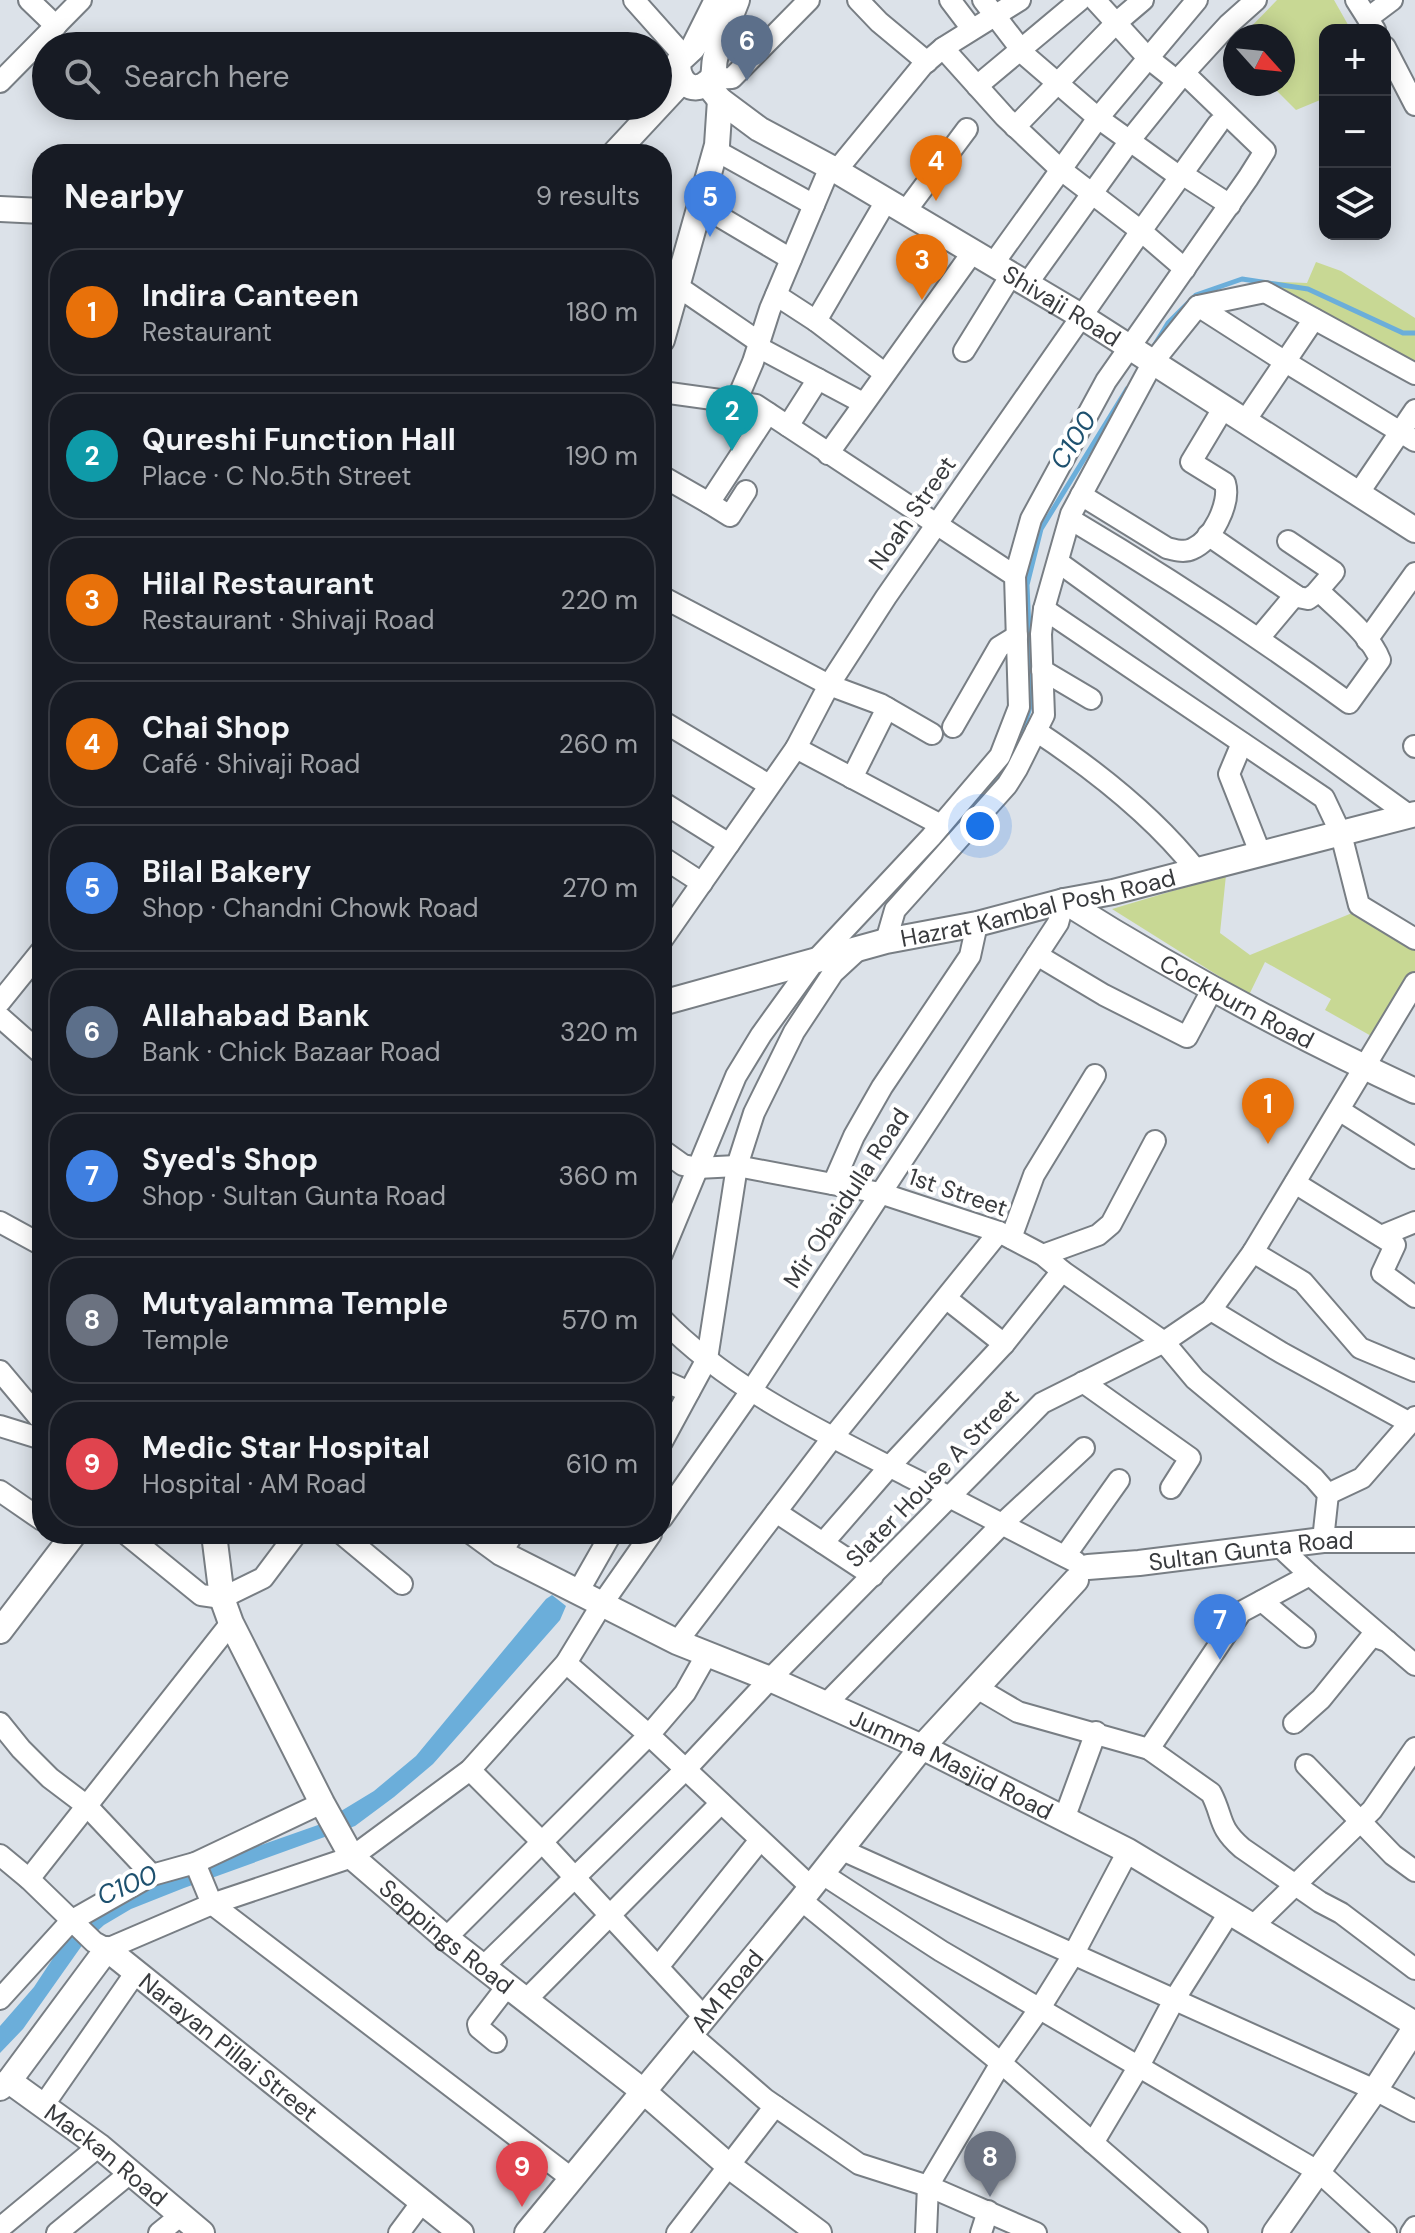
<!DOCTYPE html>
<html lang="en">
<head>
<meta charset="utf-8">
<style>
  body { margin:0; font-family:"DM Sans",sans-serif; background:#20242c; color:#f1f3f6 }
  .controls { position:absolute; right:24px; top:24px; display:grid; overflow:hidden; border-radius:16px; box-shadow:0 4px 20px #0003 }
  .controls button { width:72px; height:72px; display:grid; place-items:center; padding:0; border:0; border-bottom:2px solid #363941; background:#171b24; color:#f1f3f6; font:40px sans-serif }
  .compass { position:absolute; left:1223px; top:24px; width:72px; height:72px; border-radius:50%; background:#171b24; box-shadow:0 4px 20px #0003; rotate:117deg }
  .you { position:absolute; left:980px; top:826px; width:28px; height:28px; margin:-20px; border:6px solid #fff; border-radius:50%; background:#1a73e8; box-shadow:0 0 0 12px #1a73e833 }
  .badge { display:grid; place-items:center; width:52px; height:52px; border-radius:50%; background:#db2777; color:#fff; font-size:26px; font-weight:700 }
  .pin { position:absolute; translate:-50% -66px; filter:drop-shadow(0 2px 4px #0008) }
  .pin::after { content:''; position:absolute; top:42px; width:28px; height:24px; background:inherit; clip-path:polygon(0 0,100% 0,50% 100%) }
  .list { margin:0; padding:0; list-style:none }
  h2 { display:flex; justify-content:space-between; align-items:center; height:104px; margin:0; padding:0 32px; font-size:34px }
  h2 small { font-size:26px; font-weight:400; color:#9ea1a6 }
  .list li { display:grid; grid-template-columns:52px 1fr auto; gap:24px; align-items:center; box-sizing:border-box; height:128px; margin:0 16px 16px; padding:0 16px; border:2px solid #363941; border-radius:32px }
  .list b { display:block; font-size:30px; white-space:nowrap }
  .list p { margin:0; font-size:26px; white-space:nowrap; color:#9ea1a6 }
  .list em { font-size:26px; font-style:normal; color:#9ea1a6 }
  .icon { flex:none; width:44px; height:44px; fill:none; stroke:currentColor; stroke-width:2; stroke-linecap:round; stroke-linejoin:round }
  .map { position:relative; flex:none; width:1415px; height:2233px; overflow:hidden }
  .search { position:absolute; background:#171b24; box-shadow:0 4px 20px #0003; left:32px; top:32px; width:640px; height:88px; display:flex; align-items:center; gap:20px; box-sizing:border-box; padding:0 28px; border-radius:44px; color:#9ea1a6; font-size:30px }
  .panel { position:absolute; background:#171b24; box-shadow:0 4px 20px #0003; left:32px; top:144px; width:640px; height:1400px; border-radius:32px }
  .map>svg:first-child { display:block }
  .green { fill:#c8d894 }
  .water { fill:#6baeda }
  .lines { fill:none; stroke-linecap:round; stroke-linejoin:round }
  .stream { stroke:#6baeda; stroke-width:5 }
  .minor-casing { stroke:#787e84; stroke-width:24 }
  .tertiary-casing { stroke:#787e84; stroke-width:28 }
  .minor { stroke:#fff; stroke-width:20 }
  .tertiary { stroke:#fff; stroke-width:24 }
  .labels { text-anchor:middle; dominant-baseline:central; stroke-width:8; stroke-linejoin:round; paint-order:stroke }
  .street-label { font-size:24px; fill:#393b3e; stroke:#fff }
  .water-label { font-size:26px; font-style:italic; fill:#1e516f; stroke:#fff }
</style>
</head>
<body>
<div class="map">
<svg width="1415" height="2233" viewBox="0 0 1415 2233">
  <rect width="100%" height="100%" fill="#dce2e9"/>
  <!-- green -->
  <g class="green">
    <polygon points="1277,0 1334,0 1351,30 1325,30 1325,98 1296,110 1270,84 1283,84 1283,36 1242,36"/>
    <polygon points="1316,262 1341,271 1415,318 1415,366 1256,281 1307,283"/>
    <polygon points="1226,875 1220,933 1250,955 1357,911 1415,943 1415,972 1373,1037 1325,1010 1331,999 1265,962 1249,995 1112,909"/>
  </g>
  <!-- water -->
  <polygon class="water" points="552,1595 566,1606 560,1620 433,1764 394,1797 355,1826 184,1888 131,1909 104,1925 83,1944 23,2029 0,2053 0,2026 34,1987 69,1934 91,1913 168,1878 318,1825 374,1791 416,1756 546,1599"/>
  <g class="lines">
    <!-- stream -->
    <g class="stream">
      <polyline points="1154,346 1168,323 1196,295 1242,279 1308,289 1403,333 1415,333"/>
      <polyline points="1018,747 1032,700 1027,585 1041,529 1127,389"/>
      <polyline points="951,830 1008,766"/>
    </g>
    <defs>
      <g id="minor">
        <polyline points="29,0 56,26"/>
        <polyline points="634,0 683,55"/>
        <polyline points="858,0 879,22 927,62"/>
        <polyline points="950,0 972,29"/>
        <polyline points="983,0 1026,56 1098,118 1180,177"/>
        <polyline points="1095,0 1148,58 1177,81"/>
        <polyline points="1356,0 1375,30"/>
        <polyline points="1368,18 1392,0"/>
        <polyline points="1385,47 1415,105"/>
        <polyline points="943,48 1005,117 1060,169 1141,231 1185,269"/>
        <polyline points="711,79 732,78 809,0"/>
        <polyline points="0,82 81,0"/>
        <polyline points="977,86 1080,0"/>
        <polyline points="1015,127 1116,23 1143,0"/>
        <polyline points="715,150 814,205"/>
        <polyline points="836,171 923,65 943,48 1020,0"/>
        <polyline points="1182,174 1230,205"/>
        <polyline points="700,205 791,259"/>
        <polyline points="905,212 967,129"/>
        <polyline points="993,264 1098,118 1197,0"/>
        <polyline points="1027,284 1134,135 1184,73"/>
        <polyline points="677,286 759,342"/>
        <polyline points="776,295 816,321"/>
        <polyline points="1198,306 1276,356 1415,441"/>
        <polyline points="758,347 863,403"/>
        <polyline points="964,351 1011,275"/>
        <polyline points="884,373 816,321 886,201"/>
        <polyline points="662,392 756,405 1015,576 1019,707 1000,756 931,837 813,963 761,1035 736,1076 662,1254"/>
        <polyline points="736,402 753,362 770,309 830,167"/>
        <polyline points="1245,421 1314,319"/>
        <polyline points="788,426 818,379"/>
        <polyline points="828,454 972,253"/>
        <polyline points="662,476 709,503 768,413"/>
        <polyline points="1358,494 1415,410"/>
        <path d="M1081,495l86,53c8,2 17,5 25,1 20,-8 39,-46 33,-66l-34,-21 33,-55"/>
        <polyline points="709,503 730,516 746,491"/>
        <path d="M1070,519c96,57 189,118 279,184l31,-43c-9,-25 -42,-50 -61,-69"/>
        <polyline points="1208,535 1298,597 1308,599 1315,594 1334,572 1288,541"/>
        <polyline points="1058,562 1410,816"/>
        <polyline points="1015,576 1031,519 1106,381 1248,178 1265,151 1184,73 1228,25 1256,0"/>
        <polyline points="662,597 829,685 880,704 932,734"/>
        <polyline points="1044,609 1324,798 1341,834 1359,905 1415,939"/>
        <polyline points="1259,638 1295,595"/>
        <polyline points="1367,640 1415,573"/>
        <polyline points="1042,670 1091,699"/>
        <polyline points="662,721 769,785"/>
        <polyline points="953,727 999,647 1017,636"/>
        <path d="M1036,731c59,39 117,84 161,140"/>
        <polyline points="1242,743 1229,774 1261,855"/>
        <polyline points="1414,746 1415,747"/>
        <polyline points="796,748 941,825"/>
        <polyline points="852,778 887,708"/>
        <polyline points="662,802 729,844"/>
        <polyline points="662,857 702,883"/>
        <polyline points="662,940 796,748 829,685 886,597 1141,231 1218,124"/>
        <polyline points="886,941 895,910 1007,785 1017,769 1044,715 1041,634 1044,609 1071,514 1153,362 1198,306 1265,292 1415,374"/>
        <polyline points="1037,955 1104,995 1187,1037 1213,988"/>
        <polyline points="0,1002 42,950"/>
        <polyline points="0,1017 42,1054"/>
        <polyline points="1339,1110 1415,1158"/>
        <polyline points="662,1150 683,1165 697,1168 737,1166 880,1193 999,1232 1043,1255 1062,1271 1164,1342 1195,1379 1314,1478 1328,1494 1323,1540"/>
        <polyline points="1295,1183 1395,1245 1382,1273 1415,1297"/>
        <polyline points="833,1184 854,1136 882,1087 970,956 977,924"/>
        <polyline points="0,1222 42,1245"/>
        <polyline points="1381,1236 1415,1222"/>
        <polyline points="1011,1238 1034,1175 1095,1075"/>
        <polyline points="1253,1252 1303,1282 1360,1348 1415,1371"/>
        <polyline points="1043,1255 1098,1235 1111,1224 1155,1141"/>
        <polyline points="947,1299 1004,1344"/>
        <polyline points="1211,1310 1282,1353 1410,1423"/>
        <path d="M662,1319c68,70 160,113 246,157 56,28 112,58 168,86"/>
        <polyline points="0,1371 42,1421"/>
        <polyline points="662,1380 689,1392"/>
        <polyline points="1083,1382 1190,1458 1171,1488"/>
        <polyline points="0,1426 42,1439"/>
        <polyline points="662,1442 707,1359 737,1166 754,1113 794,1032 833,973 859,949"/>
        <polyline points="0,1491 42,1520"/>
        <polyline points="1328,1494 1362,1478 1415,1417"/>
        <polyline points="776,1512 823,1543 890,1466 1004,1344 1062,1271"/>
        <polyline points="662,1518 751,1391 1058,923 1064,901"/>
        <polyline points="126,1534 201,1595 222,1598 263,1578 296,1534"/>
        <polyline points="342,1534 402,1584"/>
        <polyline points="823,1543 873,1576"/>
        <polyline points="1279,1546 1310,1575 1415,1665"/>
        <polyline points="501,1553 513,1534"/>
        <polyline points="1065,1556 1119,1480"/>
        <polyline points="578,1592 611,1534"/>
        <polyline points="1262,1601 1305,1637"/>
        <polyline points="677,1642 833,1437 999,1232"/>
        <polyline points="707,1654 685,1693 649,1735 810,1886"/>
        <path d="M977,1688l41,24 131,37 62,44c13,25 6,33 31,55l78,54 21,11 74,56"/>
        <polyline points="826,1704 1002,1524 1084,1448"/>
        <polyline points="0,1723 21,1749 50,1778 87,1806 152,1875 195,1863 322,1803"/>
        <polyline points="1294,1723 1321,1699 1372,1636 1387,1641"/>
        <polyline points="1149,1749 1241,1612 1310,1575"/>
        <polyline points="1306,1765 1393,1855 1415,1871"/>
        <polyline points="470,1770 541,1841 704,2017"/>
        <polyline points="1064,1819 1096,1732"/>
        <polyline points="840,1849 1375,2090 1415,2111"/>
        <polyline points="0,1855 29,1879 94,1942 107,1949 212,1904 352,1857 470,1770 566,1663 602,1604 651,1534"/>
        <polyline points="195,1863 212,1904 571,2178"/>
        <polyline points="821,1873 941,1951 1319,2172 1386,2233"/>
        <polyline points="29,1879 231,1623"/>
        <polyline points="801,1900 1001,2063 1197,2233"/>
        <polyline points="1252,1927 1372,1810 1415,1748"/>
        <polyline points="446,1938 649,1735 566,1663"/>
        <polyline points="484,1966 686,1769 770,1679 1042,1403 1164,1342 1211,1310 1253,1252 1415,983"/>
        <polyline points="658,1967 760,1840"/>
        <polyline points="0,1999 71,1921 152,1875"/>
        <polyline points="526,2000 721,1803"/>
        <polyline points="690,2034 765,2099 859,2164 928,2186 1036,2233"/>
        <polyline points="496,2042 479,2028 478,2024 508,1985"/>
        <polyline points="43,2106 136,1972"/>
        <polyline points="1093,2143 1139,2066 1174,2000 1229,1913"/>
        <polyline points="0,2228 99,2146"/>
        <polyline points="57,2233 130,2173"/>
        <polyline points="159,2233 180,2216"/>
        <polyline points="399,2233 422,2202"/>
        <polyline points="677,2233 775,2106"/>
        <polyline points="926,2233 928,2186 1001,2063 1040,2008 1073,1955 1128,1851"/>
        <polyline points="981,2233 988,2211"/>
        <polyline points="1411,2233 1415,2227"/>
      </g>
      <g id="tertiary">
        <path d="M717,0l-24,48 -14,13c-4,17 12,36 29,21 8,-6 5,-14 7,-23 5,-20 15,-40 22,-59"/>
        <path id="s1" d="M707,84l13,16 39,29 71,38 251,149 334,214"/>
        <polyline points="614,154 682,81"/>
        <polyline points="0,209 42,211"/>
        <polyline points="662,340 717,145 720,100"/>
        <path id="s2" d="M1064,901c112,71 231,134 351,190"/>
        <path id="s3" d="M662,1003l224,-62 91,-17 87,-23 49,-9 302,-78"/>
        <path id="s4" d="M214,1534l8,64 9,25 91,180 30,54 94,81 197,153 86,75 90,67"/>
        <path id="s5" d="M475,1534l26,19 176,89 93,37 152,68 206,104 287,173"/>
        <path id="s6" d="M1088,1567l51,-4 184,-23h92"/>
        <polyline points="0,1631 74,1534"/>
        <path id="s7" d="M9,2081l90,65 103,87"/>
        <path id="s8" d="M0,2088l9,-7 98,-132 354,284"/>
        <path id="s9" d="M527,2233l274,-333 121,-153 154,-167"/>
        <polyline points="1275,2233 1375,2090 1415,2028"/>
      </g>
    </defs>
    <!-- minor casing -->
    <use href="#minor" class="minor-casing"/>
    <!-- tertiary casing -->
    <use href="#tertiary" class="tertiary-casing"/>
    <!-- minor -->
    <use href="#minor" class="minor"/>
    <!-- tertiary -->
    <use href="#tertiary" class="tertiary"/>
  </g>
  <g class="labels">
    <!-- street labels -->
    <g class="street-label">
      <text stroke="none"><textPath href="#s1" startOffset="420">Shivaji Road</textPath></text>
      <text transform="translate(912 513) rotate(-55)">Noah Street</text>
      <text stroke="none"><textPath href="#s3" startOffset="388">Hazrat Kambal Posh Road</textPath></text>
      <text stroke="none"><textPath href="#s2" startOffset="200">Cockburn Road</textPath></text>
      <text transform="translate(958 1192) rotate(19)">1st Street</text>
      <text transform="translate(846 1198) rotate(-57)">Mir Obaidulla Road</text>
      <text transform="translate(932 1478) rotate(-46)">Slater House A Street</text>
      <text stroke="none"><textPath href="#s6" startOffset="164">Sultan Gunta Road</textPath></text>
      <text stroke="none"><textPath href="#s5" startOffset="530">Jumma Masjid Road</textPath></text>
      <text stroke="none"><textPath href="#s4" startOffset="478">Seppings Road</textPath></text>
      <text stroke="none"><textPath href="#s9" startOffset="314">AM Road</textPath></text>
      <text stroke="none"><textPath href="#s8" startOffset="332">Narayan Pillai Street</textPath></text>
      <text stroke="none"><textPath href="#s7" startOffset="122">Mackan Road</textPath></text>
    </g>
    <!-- water labels -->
    <g class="water-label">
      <text transform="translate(1073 440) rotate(-58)">C100</text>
      <text transform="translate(127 1885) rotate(-23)">C100</text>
    </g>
  </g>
</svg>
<div class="controls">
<button>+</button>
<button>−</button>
<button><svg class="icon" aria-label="layers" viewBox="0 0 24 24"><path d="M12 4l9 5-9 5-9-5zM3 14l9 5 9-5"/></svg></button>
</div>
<svg class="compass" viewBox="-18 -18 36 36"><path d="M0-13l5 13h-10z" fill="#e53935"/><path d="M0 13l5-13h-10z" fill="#9ea1a6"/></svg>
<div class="you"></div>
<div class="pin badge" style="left:1268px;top:1144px;background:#e8710a">1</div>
<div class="pin badge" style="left:732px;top:451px;background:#0f9aa8">2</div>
<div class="pin badge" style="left:922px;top:300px;background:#e8710a">3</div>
<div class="pin badge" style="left:936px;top:201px;background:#e8710a">4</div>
<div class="pin badge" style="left:710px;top:237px;background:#3f7fe0">5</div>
<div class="pin badge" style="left:747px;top:81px;background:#5c6f8a">6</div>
<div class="pin badge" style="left:1220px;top:1660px;background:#3f7fe0">7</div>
<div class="pin badge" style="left:990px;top:2197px;background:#6b7280">8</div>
<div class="pin badge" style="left:522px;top:2207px;background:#e0444e">9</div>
<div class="search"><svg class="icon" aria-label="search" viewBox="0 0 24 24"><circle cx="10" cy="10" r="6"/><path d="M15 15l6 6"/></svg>Search here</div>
<section class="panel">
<h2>Nearby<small>9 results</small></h2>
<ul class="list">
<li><span class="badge" style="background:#e8710a">1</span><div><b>Indira Canteen</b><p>Restaurant</p></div><em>180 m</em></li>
<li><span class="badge" style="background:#0f9aa8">2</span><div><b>Qureshi Function Hall</b><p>Place · C No.5th Street</p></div><em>190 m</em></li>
<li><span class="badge" style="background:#e8710a">3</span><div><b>Hilal Restaurant</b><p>Restaurant · Shivaji Road</p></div><em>220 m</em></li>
<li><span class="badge" style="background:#e8710a">4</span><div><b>Chai Shop</b><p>Café · Shivaji Road</p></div><em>260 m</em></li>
<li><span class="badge" style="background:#3f7fe0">5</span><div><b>Bilal Bakery</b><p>Shop · Chandni Chowk Road</p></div><em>270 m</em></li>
<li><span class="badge" style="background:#5c6f8a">6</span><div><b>Allahabad Bank</b><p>Bank · Chick Bazaar Road</p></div><em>320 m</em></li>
<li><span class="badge" style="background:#3f7fe0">7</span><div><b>Syed's Shop</b><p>Shop · Sultan Gunta Road</p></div><em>360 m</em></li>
<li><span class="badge" style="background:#6b7280">8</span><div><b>Mutyalamma Temple</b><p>Temple</p></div><em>570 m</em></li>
<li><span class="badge" style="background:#e0444e">9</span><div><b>Medic Star Hospital</b><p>Hospital · AM Road</p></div><em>610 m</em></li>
</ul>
</section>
</div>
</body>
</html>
